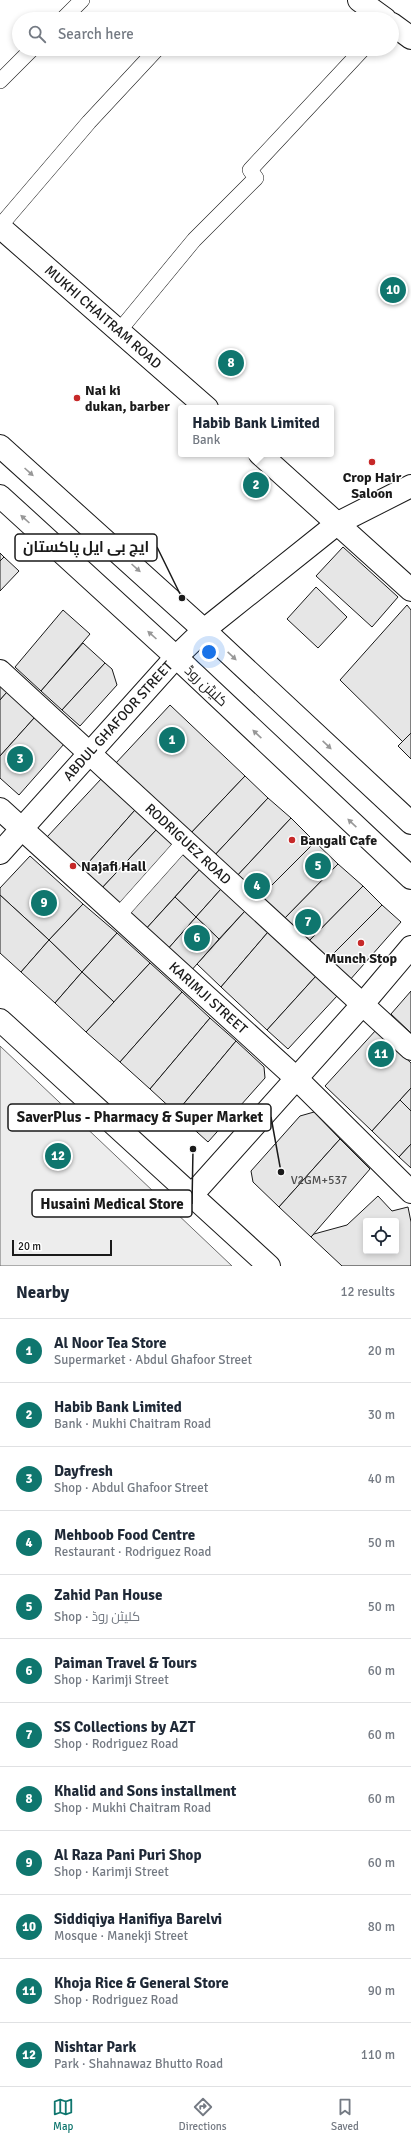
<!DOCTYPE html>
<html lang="en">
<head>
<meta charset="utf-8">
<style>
  body { margin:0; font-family:Signika,Cairo,sans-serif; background:#f2f2f3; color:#1f2937 }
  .controls { position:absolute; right:12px; bottom:12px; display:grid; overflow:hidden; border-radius:4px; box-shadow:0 2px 6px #0003 }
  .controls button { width:36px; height:36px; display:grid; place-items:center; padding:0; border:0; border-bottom:1px solid #e0e1e3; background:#fff; color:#1f2937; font:20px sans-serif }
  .scale { position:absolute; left:12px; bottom:10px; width:100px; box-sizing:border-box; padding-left:4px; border:2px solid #1a1a1a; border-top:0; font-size:11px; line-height:14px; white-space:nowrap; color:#1a1a1a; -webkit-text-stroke:3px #fff; paint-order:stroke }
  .you { position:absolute; left:209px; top:652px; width:14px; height:14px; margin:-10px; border:3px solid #fff; border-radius:50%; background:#1a73e8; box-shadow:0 0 0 6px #1a73e833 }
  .badge { display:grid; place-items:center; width:26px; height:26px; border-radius:50%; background:#0f766e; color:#fff; font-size:13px; font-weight:700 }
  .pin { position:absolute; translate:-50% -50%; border:2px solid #fff; box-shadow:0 1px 4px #0006 }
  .popup { position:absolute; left:178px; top:405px; width:156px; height:52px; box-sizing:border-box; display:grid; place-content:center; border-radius:4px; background:#fff; filter:drop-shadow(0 1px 3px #0005); font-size:13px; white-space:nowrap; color:#747a83 }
  .popup b { font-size:15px; color:#1f2937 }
  .popup::after { content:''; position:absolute; left:50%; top:100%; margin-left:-8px; border:8px solid transparent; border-top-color:#fff }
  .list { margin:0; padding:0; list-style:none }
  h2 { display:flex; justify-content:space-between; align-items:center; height:52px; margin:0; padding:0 16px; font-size:17px }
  h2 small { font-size:13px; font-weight:400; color:#747a83 }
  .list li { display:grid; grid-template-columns:26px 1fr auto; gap:12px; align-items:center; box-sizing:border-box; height:64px; padding:0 16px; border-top:1px solid #e0e1e3 }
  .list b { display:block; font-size:15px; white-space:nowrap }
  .list p { margin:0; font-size:13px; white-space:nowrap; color:#747a83 }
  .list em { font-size:13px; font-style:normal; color:#747a83 }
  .icon { flex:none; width:22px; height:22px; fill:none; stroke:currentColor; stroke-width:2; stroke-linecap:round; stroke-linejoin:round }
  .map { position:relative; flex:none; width:411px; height:1266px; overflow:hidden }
  .search { position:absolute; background:#fff; box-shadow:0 2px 6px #0003; left:12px; right:12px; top:12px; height:44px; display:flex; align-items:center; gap:10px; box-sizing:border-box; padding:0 14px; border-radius:22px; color:#747a83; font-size:15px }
  .sheet { height:820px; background:#fff }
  nav { display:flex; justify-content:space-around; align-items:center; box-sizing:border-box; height:56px; border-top:1px solid #e0e1e3; background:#fff; font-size:11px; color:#747a83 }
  nav a { display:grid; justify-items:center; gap:2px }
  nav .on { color:#0f766e }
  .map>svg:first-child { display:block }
  .green { fill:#ededed; stroke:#6a6a6a }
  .building { fill:#e6e6e6; stroke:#1a1a1a; fill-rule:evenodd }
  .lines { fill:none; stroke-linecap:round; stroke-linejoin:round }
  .service-casing { stroke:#1a1a1a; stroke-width:16 }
  .minor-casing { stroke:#1a1a1a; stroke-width:24 }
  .tertiary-casing { stroke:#1a1a1a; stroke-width:24 }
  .secondary-casing { stroke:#1a1a1a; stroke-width:24 }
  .service { stroke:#fff; stroke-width:15 }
  .minor { stroke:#fff; stroke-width:22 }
  .tertiary { stroke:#fff; stroke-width:22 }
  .secondary { stroke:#fff; stroke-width:22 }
  .oneway { fill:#989898 }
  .poi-dot { fill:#c62828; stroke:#fff; stroke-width:1.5 }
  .labels { text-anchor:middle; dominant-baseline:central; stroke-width:3; stroke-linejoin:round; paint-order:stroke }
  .number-label { font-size:12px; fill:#4d4d4d }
  .street-label { font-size:14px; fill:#1a1a1a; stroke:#fff }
  .poi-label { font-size:14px; font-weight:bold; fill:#1a1a1a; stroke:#fff; text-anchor:start }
  .leader { fill:none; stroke:#1a1a1a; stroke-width:1.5 }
  .callout-dot { fill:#1a1a1a; stroke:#fff; stroke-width:1.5 }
  .callout { fill:#fff; stroke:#1a1a1a; stroke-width:1.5 }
  .callout-label { font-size:15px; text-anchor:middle; font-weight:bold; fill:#1a1a1a }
</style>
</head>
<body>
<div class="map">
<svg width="411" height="1266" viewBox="0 0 411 1266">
  <rect width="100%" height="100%" fill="#fff"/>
  <!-- green -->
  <polygon class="green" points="0,1046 232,1266 0,1266"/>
  <!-- building -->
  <g class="building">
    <polygon points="343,547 398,597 372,627 316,576"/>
    <polygon points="0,553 4,557 0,561"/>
    <polygon points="4,557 19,571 0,591 0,561"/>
    <polygon points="316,587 347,617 318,648 287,619"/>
    <polygon points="407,605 411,610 411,733 403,742 340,680"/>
    <polygon points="63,610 90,634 41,691 15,667"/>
    <polygon points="83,643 105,663 62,710 41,691"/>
    <polygon points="105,663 112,669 117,685 80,726 62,710"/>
    <polygon points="0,685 7,692 0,700"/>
    <polygon points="7,692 35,717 0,756 0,700"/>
    <polygon points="170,705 245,776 190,834 115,764"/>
    <polygon points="35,717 64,744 19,795 0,778 0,756"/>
    <polygon points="411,733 411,759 398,746"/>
    <polygon points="245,776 268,798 214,856 190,834"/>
    <polygon points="101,779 135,810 82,870 47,837"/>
    <polygon points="268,798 291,818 236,877 214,856"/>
    <polygon points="135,810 157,829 101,889 82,870"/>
    <polygon points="291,818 315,842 259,898 236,877"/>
    <polygon points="157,829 175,846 119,906 101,889"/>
    <polygon points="315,842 338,864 283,920 259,898"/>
    <polygon points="182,853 200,869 145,930 128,914"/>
    <polygon points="30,856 83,904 49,940 0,895 0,888"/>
    <polygon points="338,864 363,886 307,943 283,920"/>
    <polygon points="200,869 221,889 196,917 175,897"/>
    <polygon points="363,886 382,905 327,960 307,943"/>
    <polygon points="221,889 245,911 219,939 196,917"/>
    <polygon points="0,895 49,940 21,972 0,953"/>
    <polygon points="175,897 196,917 167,950 145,930"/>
    <polygon points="83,904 117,933 82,972 49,940"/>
    <polygon points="382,905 401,922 349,981 327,960"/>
    <polygon points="245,911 268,932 221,987 197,964"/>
    <polygon points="196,917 219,939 190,972 167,950"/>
    <polygon points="268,932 316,976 267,1030 221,987"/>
    <polygon points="117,933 150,963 114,1002 82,972"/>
    <polygon points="49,940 82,972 55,1003 21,972"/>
    <polygon points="150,963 182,992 120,1062 86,1032"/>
    <polygon points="82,972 114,1002 86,1032 55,1003"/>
    <polygon points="316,976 337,996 288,1049 267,1030"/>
    <polygon points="411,991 411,1033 391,1014"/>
    <polygon points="182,992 210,1018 150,1089 120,1062"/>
    <polygon points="210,1018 236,1041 176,1113 150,1089"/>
    <polygon points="376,1030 411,1063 411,1088 372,1131 325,1086"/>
    <polygon points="236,1041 264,1067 265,1078 208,1142 176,1113"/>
    <polygon points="411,1088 411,1111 400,1100"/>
    <polygon points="400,1100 411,1111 411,1144 399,1157 372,1131"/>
    <polygon points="314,1112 340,1139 279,1207 253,1182 251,1171 300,1116"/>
    <polygon points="340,1139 370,1169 311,1237 279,1207"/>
    <polygon points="411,1144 411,1168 399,1157"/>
    <path d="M378,1196l14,15 16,-4 3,15v44h-69l-31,-29 3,-3 33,-9zM366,1221h30v30h-30z"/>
  </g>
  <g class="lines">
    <defs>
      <g id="service">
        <polyline points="63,19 82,0"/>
        <polyline points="0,81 32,49"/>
        <polyline points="0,226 89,122 157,49"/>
        <polyline points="119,331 194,240 256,178 250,170 363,49"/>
        <polyline points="118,916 184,842"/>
      </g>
      <g id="minor">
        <polyline points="359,0 385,19"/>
        <polyline points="392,24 411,38"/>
        <polyline points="0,227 207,408"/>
        <polyline points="260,454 411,590"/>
        <polyline points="0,671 411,1049"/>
        <polyline points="0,809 296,1078 411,1192"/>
        <polyline points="192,1195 362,1005 411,947"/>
      </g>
      <g id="tertiary">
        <polyline points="0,853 176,657 204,630 338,523 411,486"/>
        <polyline points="0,1020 269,1266"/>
      </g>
      <g id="secondary">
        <polyline points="0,446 204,630 411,823"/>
        <polyline points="0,496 176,657 411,878"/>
      </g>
    </defs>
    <!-- service casing -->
    <use href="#service" class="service-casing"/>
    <!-- minor casing -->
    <use href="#minor" class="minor-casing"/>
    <!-- tertiary casing -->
    <use href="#tertiary" class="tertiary-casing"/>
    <!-- secondary casing -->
    <use href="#secondary" class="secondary-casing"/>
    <!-- service -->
    <use href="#service" class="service"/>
    <!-- minor -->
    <use href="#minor" class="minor"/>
    <!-- tertiary -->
    <use href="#tertiary" class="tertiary"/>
    <!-- secondary -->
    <use href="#secondary" class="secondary"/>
  </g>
  <!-- one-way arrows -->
  <defs><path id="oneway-solid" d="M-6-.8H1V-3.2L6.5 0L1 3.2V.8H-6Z"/></defs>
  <g class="oneway">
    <use href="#oneway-solid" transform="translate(29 472) rotate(42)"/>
    <use href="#oneway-solid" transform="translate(25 519) rotate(-138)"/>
    <use href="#oneway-solid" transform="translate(136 568) rotate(42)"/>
    <use href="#oneway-solid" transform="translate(152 635) rotate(-138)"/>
    <use href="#oneway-solid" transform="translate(232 656) rotate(43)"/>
    <use href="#oneway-solid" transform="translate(257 734) rotate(-137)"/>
    <use href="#oneway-solid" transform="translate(327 745) rotate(43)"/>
    <use href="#oneway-solid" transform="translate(352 823) rotate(-137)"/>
  </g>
  <!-- markers -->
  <g class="poi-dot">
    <circle cx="77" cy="398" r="4"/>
    <circle cx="372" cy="462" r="4"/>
    <circle cx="292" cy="840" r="4"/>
    <circle cx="73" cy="866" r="4"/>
    <circle cx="361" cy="943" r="4"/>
  </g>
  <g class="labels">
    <!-- number labels -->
    <g class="number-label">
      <text x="319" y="1180">V2GM+537</text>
    </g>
    <!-- street labels -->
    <g class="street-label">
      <text transform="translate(103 317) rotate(41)">MUKHI CHAITRAM ROAD</text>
      <text transform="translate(206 686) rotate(43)">کلیٹن روڈ</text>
      <text transform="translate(118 721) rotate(-48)">ABDUL GHAFOOR STREET</text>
      <text transform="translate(188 844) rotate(43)">RODRIGUEZ ROAD</text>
      <text transform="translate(208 998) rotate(42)">KARIMJI STREET</text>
    </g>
    <!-- poi labels -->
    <g class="poi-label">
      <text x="85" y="390">Nai ki<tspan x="85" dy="16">dukan, barber</tspan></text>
      <text x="372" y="477" text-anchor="middle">Crop Hair<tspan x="372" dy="16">Saloon</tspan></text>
      <text x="300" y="840">Bangali Cafe</text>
      <text x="81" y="866">Najafi Hall</text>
      <text x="361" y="958" text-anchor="middle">Munch Stop</text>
    </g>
  </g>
  <!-- callouts -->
  <path class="leader" d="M182 598L157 547M281 1172L271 1117M193 1149L192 1204"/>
  <g class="callout-dot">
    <circle cx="182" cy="598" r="4"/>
    <circle cx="281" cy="1172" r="4"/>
    <circle cx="193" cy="1149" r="4"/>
  </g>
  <g class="callout">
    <rect x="15" y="534" width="142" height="27" rx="4"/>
    <rect x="8" y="1104" width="263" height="27" rx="4"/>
    <rect x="32" y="1190" width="160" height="27" rx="4"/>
  </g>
  <g class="callout-label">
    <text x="86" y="552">ایچ بی ایل پاکستان</text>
    <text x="140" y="1122">SaverPlus - Pharmacy &amp; Super Market</text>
    <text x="112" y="1209">Husaini Medical Store</text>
  </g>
</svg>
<div class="controls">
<button><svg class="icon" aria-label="locate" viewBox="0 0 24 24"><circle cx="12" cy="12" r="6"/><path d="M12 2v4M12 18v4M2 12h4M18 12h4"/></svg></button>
</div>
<div class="scale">20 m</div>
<div class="you"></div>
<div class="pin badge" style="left:172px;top:740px">1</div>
<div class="pin badge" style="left:256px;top:485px">2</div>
<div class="popup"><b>Habib Bank Limited</b>Bank</div>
<div class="pin badge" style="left:20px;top:759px">3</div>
<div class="pin badge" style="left:257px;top:886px">4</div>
<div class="pin badge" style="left:318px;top:866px">5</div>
<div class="pin badge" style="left:197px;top:938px">6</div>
<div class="pin badge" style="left:308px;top:922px">7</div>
<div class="pin badge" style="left:231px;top:363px">8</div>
<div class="pin badge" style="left:44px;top:903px">9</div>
<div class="pin badge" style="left:393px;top:290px">10</div>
<div class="pin badge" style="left:381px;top:1054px">11</div>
<div class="pin badge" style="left:58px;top:1156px">12</div>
<div class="search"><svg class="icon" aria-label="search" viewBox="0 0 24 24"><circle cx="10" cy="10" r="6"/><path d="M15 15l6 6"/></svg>Search here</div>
</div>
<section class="sheet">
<h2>Nearby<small>12 results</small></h2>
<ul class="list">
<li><span class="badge">1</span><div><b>Al Noor Tea Store</b><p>Supermarket · Abdul Ghafoor Street</p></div><em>20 m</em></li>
<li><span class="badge">2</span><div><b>Habib Bank Limited</b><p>Bank · Mukhi Chaitram Road</p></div><em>30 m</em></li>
<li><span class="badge">3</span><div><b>Dayfresh</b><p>Shop · Abdul Ghafoor Street</p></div><em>40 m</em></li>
<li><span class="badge">4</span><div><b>Mehboob Food Centre</b><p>Restaurant · Rodriguez Road</p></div><em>50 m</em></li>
<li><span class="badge">5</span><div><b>Zahid Pan House</b><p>Shop · کلیٹن روڈ</p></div><em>50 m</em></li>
<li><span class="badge">6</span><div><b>Paiman Travel &amp; Tours</b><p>Shop · Karimji Street</p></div><em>60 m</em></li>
<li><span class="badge">7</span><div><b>SS Collections by AZT</b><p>Shop · Rodriguez Road</p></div><em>60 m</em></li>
<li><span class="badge">8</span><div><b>Khalid and Sons installment</b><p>Shop · Mukhi Chaitram Road</p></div><em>60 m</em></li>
<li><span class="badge">9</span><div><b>Al Raza Pani Puri Shop</b><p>Shop · Karimji Street</p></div><em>60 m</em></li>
<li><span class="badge">10</span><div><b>Siddiqiya Hanifiya Barelvi</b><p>Mosque · Manekji Street</p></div><em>80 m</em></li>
<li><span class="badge">11</span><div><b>Khoja Rice &amp; General Store</b><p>Shop · Rodriguez Road</p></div><em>90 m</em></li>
<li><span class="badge">12</span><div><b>Nishtar Park</b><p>Park · Shahnawaz Bhutto Road</p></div><em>110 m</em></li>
</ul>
</section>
<nav>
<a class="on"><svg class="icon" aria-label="map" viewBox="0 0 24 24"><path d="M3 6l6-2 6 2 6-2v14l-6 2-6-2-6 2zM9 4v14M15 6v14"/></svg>Map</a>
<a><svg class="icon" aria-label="directions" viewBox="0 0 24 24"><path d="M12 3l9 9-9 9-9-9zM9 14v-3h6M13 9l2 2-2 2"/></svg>Directions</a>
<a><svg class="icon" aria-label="saved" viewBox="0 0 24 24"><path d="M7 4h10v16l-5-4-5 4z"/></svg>Saved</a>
</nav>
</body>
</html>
